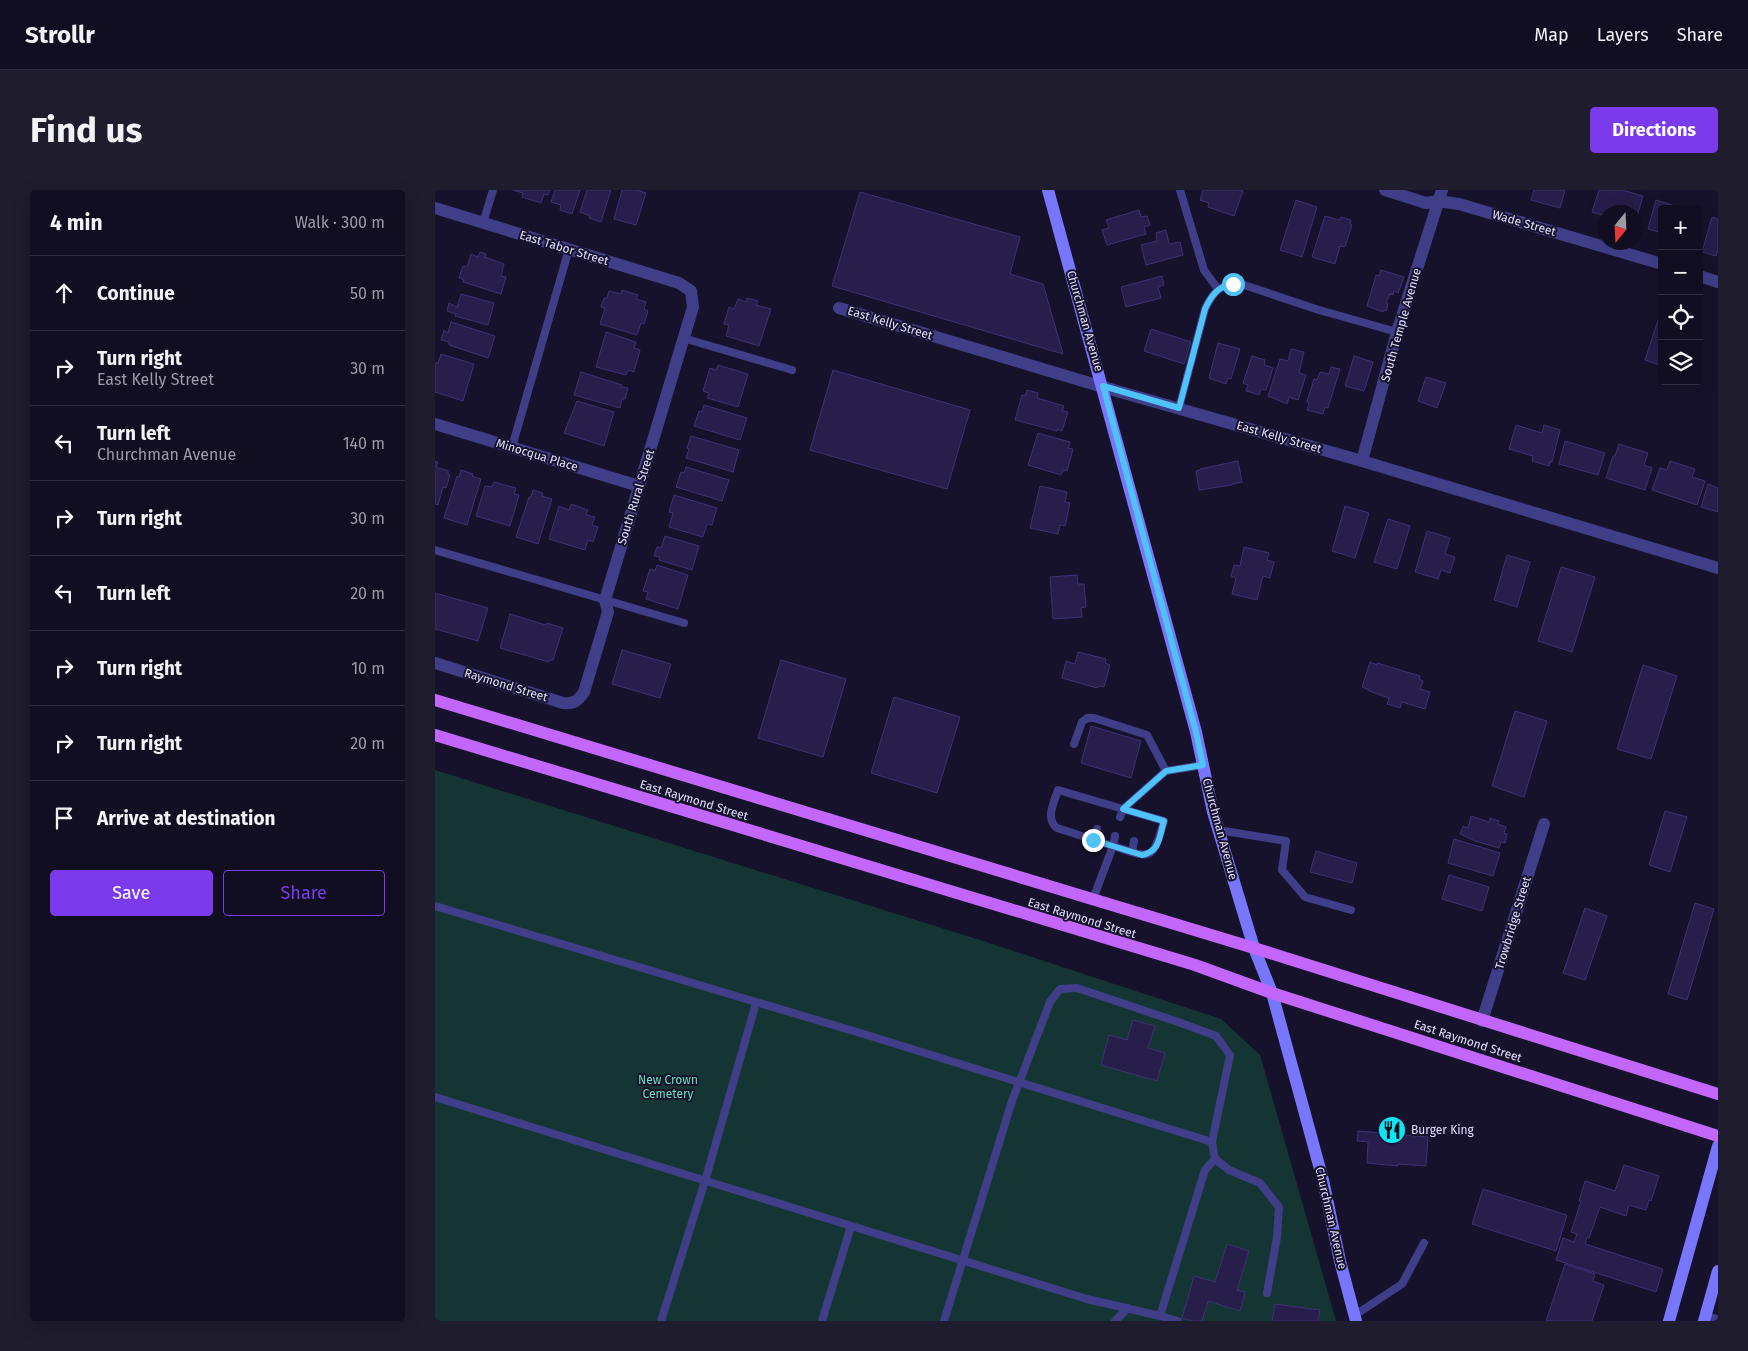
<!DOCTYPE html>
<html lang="en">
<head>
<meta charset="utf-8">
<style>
  body { margin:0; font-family:"Fira Sans",sans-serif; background:#1e1c2d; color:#f1f3f6 }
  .controls { position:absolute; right:15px; top:15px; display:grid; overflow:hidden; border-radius:5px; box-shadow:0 5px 20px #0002 }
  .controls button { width:45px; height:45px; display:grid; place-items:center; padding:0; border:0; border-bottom:1px solid #302e3e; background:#100e20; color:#f1f3f6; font:25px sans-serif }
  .compass { position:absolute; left:1163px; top:15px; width:45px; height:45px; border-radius:50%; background:#100e20; box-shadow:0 5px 20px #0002; rotate:198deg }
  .stop { position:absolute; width:15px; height:15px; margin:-11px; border:4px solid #4fc3f7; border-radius:50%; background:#fff }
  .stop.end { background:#4fc3f7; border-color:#fff; box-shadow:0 1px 5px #0008 }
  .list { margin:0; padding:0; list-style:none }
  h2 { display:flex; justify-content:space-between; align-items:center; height:65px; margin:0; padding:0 20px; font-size:21px }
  h2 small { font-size:16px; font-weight:400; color:#9c9ca5 }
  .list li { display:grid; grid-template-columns:32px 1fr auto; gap:15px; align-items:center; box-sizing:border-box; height:75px; padding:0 20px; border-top:1px solid #302e3e }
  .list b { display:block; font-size:19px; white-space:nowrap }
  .list p { margin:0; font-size:16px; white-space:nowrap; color:#9c9ca5 }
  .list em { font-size:16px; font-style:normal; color:#9c9ca5 }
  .actions { display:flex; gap:10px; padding:15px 20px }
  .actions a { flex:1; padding:11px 0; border:1px solid #7c3aed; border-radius:5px; text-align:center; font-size:18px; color:#7c3aed }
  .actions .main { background:#7c3aed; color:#fff }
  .icon { flex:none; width:28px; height:28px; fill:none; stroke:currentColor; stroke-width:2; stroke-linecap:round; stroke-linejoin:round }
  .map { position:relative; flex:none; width:1283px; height:1131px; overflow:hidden; border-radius:5px }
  header { display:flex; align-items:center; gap:30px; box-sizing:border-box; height:70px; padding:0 25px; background:#100e20; border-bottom:1px solid #302e3e }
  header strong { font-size:24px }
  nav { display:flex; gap:28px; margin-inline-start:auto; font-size:18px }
  .intro { display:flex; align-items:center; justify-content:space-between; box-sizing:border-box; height:120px; padding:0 30px }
  h1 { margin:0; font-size:35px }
  .button { padding:12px 22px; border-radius:5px; background:#7c3aed; color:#fff; font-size:18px; font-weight:700 }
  main { display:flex; gap:30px; padding:0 30px }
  aside { flex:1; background:#100e20; border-radius:5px; box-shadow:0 5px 20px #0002 }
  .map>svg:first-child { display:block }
  .green { fill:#153534 }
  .building { fill:#271e4c; stroke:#3e3177 }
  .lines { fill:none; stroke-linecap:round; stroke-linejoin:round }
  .lane { stroke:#403e89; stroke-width:8 }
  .street { stroke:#403e89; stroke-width:12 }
  .secondary { stroke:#7876fc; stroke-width:12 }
  .primary { stroke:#c366fb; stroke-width:12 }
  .route { stroke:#4fc3f7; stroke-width:6 }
  .labels { text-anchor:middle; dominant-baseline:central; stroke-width:4; stroke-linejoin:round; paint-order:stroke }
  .street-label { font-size:12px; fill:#e0ddfe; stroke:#16122b }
  .park-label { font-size:12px; fill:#68dec0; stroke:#16122b }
  .poi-label { font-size:12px; fill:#e0ddfe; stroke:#16122b; text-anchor:start }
</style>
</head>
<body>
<header>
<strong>Strollr</strong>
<nav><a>Map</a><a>Layers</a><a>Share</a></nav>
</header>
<div class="intro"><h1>Find us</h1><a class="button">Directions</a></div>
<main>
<aside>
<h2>4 min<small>Walk · 300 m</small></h2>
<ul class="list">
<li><svg class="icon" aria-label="ahead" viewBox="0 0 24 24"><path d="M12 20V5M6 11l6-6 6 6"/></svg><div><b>Continue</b></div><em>50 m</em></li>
<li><svg class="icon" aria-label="right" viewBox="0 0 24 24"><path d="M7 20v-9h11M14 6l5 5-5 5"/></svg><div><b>Turn right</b><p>East Kelly Street</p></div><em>30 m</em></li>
<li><svg class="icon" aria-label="left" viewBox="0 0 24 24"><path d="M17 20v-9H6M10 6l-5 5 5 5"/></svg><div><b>Turn left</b><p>Churchman Avenue</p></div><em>140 m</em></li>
<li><svg class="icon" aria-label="right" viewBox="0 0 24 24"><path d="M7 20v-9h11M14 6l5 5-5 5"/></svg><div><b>Turn right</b></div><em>30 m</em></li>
<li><svg class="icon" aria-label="left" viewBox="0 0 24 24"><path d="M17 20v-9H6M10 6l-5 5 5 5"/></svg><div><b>Turn left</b></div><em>20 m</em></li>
<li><svg class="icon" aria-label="right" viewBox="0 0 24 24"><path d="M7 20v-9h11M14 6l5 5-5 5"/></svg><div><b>Turn right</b></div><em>10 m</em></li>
<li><svg class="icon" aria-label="right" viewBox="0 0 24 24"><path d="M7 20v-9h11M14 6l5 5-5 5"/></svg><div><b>Turn right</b></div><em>20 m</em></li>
<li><svg class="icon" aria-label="arrive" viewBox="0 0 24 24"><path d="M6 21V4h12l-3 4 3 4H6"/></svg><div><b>Arrive at destination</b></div></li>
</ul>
<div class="actions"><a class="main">Save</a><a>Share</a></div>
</aside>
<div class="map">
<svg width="1283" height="1131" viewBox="0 0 1283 1131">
  <rect width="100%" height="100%" fill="#16122b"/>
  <!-- green -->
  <polygon class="green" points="0,580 548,751 786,829 825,865 901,1131 0,1131"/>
  <!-- building -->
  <g class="building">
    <polygon points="78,0 115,0 113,5 109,4 106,13 87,7 88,3"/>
    <polygon points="120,0 145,0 137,24 125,20 126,15 116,12"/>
    <polygon points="152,0 176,0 166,32 154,28 155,26 145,22"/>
    <polygon points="187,0 202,0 211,3 201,35 179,29"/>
    <polygon points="768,0 803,0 808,1 799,26 773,17 774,13 765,10"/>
    <polygon points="1099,0 1130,0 1125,18 1096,10"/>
    <polygon points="1164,0 1187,0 1208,6 1200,34 1200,22 1170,22 1170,26 1157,22"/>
    <polygon points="425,2 585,47 575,84 608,94 628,164 397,96"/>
    <polygon points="861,10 882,17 867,67 845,60"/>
    <polygon points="1221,10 1250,19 1227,19 1227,43 1213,39"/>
    <polygon points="704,20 706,27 712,26 715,35 709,37 711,44 672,55 667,40 674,38 671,30"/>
    <polygon points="890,26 905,30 906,27 916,30 915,34 917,35 910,57 905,56 900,74 877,67"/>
    <polygon points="1277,27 1283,29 1283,60 1281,66 1267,62"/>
    <polygon points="731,40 734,54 745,52 748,65 711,75 706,55 722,51 721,43"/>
    <polygon points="45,62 51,64 50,67 69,74 66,86 71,87 66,104 28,92 29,90 24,88 28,76 32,77 36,64 43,67"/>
    <polygon points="946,80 969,87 963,103 959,101 958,105 955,104 951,113 953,114 951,121 949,120 948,122 932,116 941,85 944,86"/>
    <polygon points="727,86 729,95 723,97 726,108 691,117 686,97"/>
    <polygon points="187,100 203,105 201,109 211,112 209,119 213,121 209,134 206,133 202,145 165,134 170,118 166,117 169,108 172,108 174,101 186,104"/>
    <polygon points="26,104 59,113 53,135 20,126 21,124 12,121 14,113 22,117"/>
    <polygon points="312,108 323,111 321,115 336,119 324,156 291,146 294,135 289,134 294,117 299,119 303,109 311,112"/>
    <polygon points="1224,127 1227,128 1227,176 1210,170"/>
    <polygon points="16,132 60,146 53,168 14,155 14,152 6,150 9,140 13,143"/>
    <polygon points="716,139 756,152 749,174 709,161"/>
    <polygon points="171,142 201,152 199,158 205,160 199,182 193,180 191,185 161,177"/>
    <polygon points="783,153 805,159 796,189 793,188 791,194 774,188"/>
    <polygon points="856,159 869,162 864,183 871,185 863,210 854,207 852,214 833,206 845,169 853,171"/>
    <polygon points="6,164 39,174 28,211 0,202 0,173 3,173"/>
    <polygon points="817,166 830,170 829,175 838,178 831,200 826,199 824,205 811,201 813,195 808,193"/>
    <polygon points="919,166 938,172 929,201 910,196"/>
    <polygon points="283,175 313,184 303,217 272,208 274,203 268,201 275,178 281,180"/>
    <polygon points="896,177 905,179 893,218 890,217 888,224 872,220 874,213 872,212 879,189 882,190 885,182 894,184"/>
    <polygon points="398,180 535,220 512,299 375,260"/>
    <polygon points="146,182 187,195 186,197 193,198 190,209 187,209 185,218 139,205"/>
    <polygon points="991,187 1011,193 1002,218 983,211"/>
    <polygon points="592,200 603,203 602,208 629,216 627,221 633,222 627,241 622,239 622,241 580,230 587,205 590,206"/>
    <polygon points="142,211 179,222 169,256 129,243"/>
    <polygon points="269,215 312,228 305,250 259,236 264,221 267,222"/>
    <polygon points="1081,235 1107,243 1109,235 1125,240 1117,272 1115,272 1114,276 1097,271 1098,266 1074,259"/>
    <polygon points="603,243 635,252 633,258 638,259 632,281 628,280 626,285 593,275"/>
    <polygon points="256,246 304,260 298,282 251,268 254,259 252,258"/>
    <polygon points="1130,251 1170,263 1163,285 1124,274"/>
    <polygon points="1184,254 1213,263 1209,275 1217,278 1210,300 1171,288 1178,266 1180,266"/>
    <polygon points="0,271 3,272 1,277 13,281 13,284 15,285 11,298 8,297 3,315 0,314"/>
    <polygon points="803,271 807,292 797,294 797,295 764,300 761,281 765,280 765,279"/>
    <polygon points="1235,271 1260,279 1257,287 1270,291 1262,315 1217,300 1225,278 1232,280"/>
    <polygon points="251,277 294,290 287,311 241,297 246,282 249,283"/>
    <polygon points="26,280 38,284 37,286 46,289 32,335 9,328 22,286 24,287"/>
    <polygon points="59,292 81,298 79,304 84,305 75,336 41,326 50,296 57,297"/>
    <polygon points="1273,294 1283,298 1283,322 1266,317"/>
    <polygon points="605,296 632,302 630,312 635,313 630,336 625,335 623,344 595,338"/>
    <polygon points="98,300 108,303 107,306 117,309 103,354 81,347 94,307 96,307"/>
    <polygon points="239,305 282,318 277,335 272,334 268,347 234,337 238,323 234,322"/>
    <polygon points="136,314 153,320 151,325 160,327 157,335 163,337 158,352 153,350 150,360 114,349 124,316 134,320"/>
    <polygon points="910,316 934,323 920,368 897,361"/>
    <polygon points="953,329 975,336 962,379 939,372"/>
    <polygon points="992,341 1015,348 1010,364 1020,367 1015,383 1006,380 1003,389 980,382"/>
    <polygon points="230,346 264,356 257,380 224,370 225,367 219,366 222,357 226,358"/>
    <polygon points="809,357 834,363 832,370 839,372 835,388 828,386 822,410 797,404 801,388 796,386 799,375 805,376"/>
    <polygon points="1072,365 1095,372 1082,417 1059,410"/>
    <polygon points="222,375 253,385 243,419 211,409 213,402 208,401 215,379 220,381"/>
    <polygon points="1126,377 1160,387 1137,462 1103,451"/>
    <polygon points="642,385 643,394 649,394 651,417 646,418 647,427 618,429 615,387"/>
    <polygon points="0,403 53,418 43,451 0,439"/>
    <polygon points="75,424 111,435 112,433 128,438 118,470 115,470 114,472 65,458"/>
    <polygon points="187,460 236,474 225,508 177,494"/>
    <polygon points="643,462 671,469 670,473 675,475 669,497 663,496 662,498 627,488 631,471 640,474"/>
    <polygon points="346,470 411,489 388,567 323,548"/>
    <polygon points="935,472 942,475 942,473 985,486 984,489 988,491 985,499 995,502 990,519 967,512 965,518 952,514 954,508 934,501 934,500 927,497"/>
    <polygon points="1208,475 1242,486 1216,569 1182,559"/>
    <polygon points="459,507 525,527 502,603 436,583"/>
    <polygon points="1080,521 1112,531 1089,607 1057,596"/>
    <polygon points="656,536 706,551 696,588 646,573"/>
    <polygon points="1230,621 1252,627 1235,682 1214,675"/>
    <polygon points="1036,626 1054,632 1055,628 1064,631 1063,634 1071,637 1069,643 1072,644 1070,653 1066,652 1064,658 1040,651 1025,644 1028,636 1033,638"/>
    <polygon points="1019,649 1065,663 1058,686 1013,673"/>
    <polygon points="881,661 922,673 917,693 875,682"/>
    <polygon points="1014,685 1054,697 1047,721 1007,709"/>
    <polygon points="1260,713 1279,719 1252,810 1233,804"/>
    <polygon points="1150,718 1172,726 1150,790 1128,783"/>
    <polygon points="698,830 720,836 713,858 730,863 722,891 666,875 674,845 692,850"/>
    <polygon points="923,941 993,947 991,976 963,974 963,976 932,973 933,952 922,951"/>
    <polygon points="1189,975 1224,986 1216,1011 1214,1010 1211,1020 1194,1015 1191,1026 1165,1017 1154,1048 1152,1047 1150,1054 1228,1079 1221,1102 1121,1070 1128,1048 1139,1052 1142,1044 1136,1042 1146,1011 1144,1011 1150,991 1180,1001"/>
    <polygon points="1048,999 1132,1025 1121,1061 1037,1034"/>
    <polygon points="792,1054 814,1061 802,1100 810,1102 805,1121 773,1111 767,1131 757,1131 747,1128 759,1086 780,1092"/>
    <polygon points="1130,1074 1160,1084 1158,1091 1169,1095 1157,1131 1111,1131"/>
    <polygon points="840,1114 885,1120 883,1131 837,1131"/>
  </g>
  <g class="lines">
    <!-- lane -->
    <g class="lane">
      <polyline points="745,0 769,80 783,99"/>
      <polyline points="48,33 58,0"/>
      <polyline points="248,148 357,180"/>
      <path d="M744,218l26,-99c9,-19 17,-27 39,-24l75,25 78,22"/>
      <polyline points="77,257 134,59"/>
      <polyline points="0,360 249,433"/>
      <polyline points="639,554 647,532 652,528 659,528 712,545 731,581"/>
      <polyline points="783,640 851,651 847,680 870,707 916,720"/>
      <path d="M680,646l-2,10c38,12 39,17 51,-25l-41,-12 -3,8"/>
      <polyline points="658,650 662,639"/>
      <polyline points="697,662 699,651"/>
      <path d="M658,709l20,-53 -56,-18c-12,-9 -3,-26 1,-38l65,19 43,-38 37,-6"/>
      <polyline points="0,716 435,846 777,952"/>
      <polyline points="0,907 652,1109 725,1126"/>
      <polyline points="920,1125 967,1094 989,1053"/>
      <polyline points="1270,1126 1283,1129"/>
      <polyline points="226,1131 270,991 321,813"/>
      <polyline points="387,1131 416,1036"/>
      <polyline points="509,1131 577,911 615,812 625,799 642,798 746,833 781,846 795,865 777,952 780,969 794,980 825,993 844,1017 842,1047 832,1103"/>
      <polyline points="680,1131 693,1118"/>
      <polyline points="743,1131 725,1126 770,980 780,969"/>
    </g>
    <!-- street -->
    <g class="street">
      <polyline points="950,0 991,13 1003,11 1024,14 1227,74"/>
      <path d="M0,18l244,75 12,8 2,16 -88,293 3,12 -24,80c-6,9 -10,12 -21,11l-128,-40"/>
      <polyline points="1264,86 1283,92"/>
      <polyline points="404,118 668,197 927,271 1283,378"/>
      <polyline points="0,234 204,296"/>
      <polyline points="927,271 962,142 1007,0"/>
      <polyline points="1047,831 1109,634"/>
    </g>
    <!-- secondary -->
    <g class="secondary">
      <polyline points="613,0 761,542 778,622 819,758 837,803 888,990 905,1071 921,1131"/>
      <polyline points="1234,1131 1283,956"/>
      <polyline points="1269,1131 1283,1081"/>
    </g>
    <!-- primary -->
    <g class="primary">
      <polyline points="0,510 819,758 1283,904"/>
      <polyline points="0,545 760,775 837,803 1283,946"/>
    </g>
  </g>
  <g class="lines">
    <!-- route -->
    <path class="route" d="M658,650l49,15c18,-3 17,-18 22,-34l-41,-12 43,-38 37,-6 -7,-33 -93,-346 76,22 26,-99c6,-13 13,-23 28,-25"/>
  </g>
  <!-- icons -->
  <defs>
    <symbol id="restaurant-disc" viewBox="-11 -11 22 22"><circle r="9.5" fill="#0ee4f9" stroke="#16122b"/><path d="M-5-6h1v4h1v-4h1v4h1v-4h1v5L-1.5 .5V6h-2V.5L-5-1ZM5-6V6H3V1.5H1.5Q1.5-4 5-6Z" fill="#111"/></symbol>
  </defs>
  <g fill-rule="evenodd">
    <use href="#restaurant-disc" x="941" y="924" width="32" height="32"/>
  </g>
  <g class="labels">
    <!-- street labels -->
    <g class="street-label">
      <text transform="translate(1089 33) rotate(16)">Wade Street</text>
      <text transform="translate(129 58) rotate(17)">East Tabor Street</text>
      <text transform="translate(650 131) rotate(74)">Churchman Avenue</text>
      <text transform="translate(455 133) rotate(17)">East Kelly Street</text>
      <text transform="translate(966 135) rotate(-74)">South Temple Avenue</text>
      <text transform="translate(844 247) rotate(16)">East Kelly Street</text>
      <text transform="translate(102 265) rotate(17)">Minocqua Place</text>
      <text transform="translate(201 307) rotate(-73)">South Rural Street</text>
      <text transform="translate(71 495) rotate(17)">Raymond Street</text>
      <text transform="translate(259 610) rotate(17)">East Raymond Street</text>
      <text transform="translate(785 639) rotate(75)">Churchman Avenue</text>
      <text transform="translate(647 728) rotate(17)">East Raymond Street</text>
      <text transform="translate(1078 733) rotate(-73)">Trowbridge Street</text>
      <text transform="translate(1033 851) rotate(18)">East Raymond Street</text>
      <text transform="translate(896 1028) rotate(77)">Churchman Avenue</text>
    </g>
    <!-- park labels -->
    <g class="park-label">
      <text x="233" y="890">New Crown<tspan x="233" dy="14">Cemetery</tspan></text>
    </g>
    <!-- poi labels -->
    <g class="poi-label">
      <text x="976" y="940">Burger King</text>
    </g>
  </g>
</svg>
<div class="controls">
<button>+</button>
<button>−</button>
<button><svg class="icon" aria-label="locate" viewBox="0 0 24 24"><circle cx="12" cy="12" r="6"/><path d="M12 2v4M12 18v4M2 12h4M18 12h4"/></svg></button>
<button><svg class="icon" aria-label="layers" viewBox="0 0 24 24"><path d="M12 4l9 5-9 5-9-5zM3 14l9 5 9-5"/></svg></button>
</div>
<svg class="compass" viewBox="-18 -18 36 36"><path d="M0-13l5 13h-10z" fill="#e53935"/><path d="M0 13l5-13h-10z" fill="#9c9ca5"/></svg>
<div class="stop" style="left:798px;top:94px"></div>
<div class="stop end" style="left:658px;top:650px"></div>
</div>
</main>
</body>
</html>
